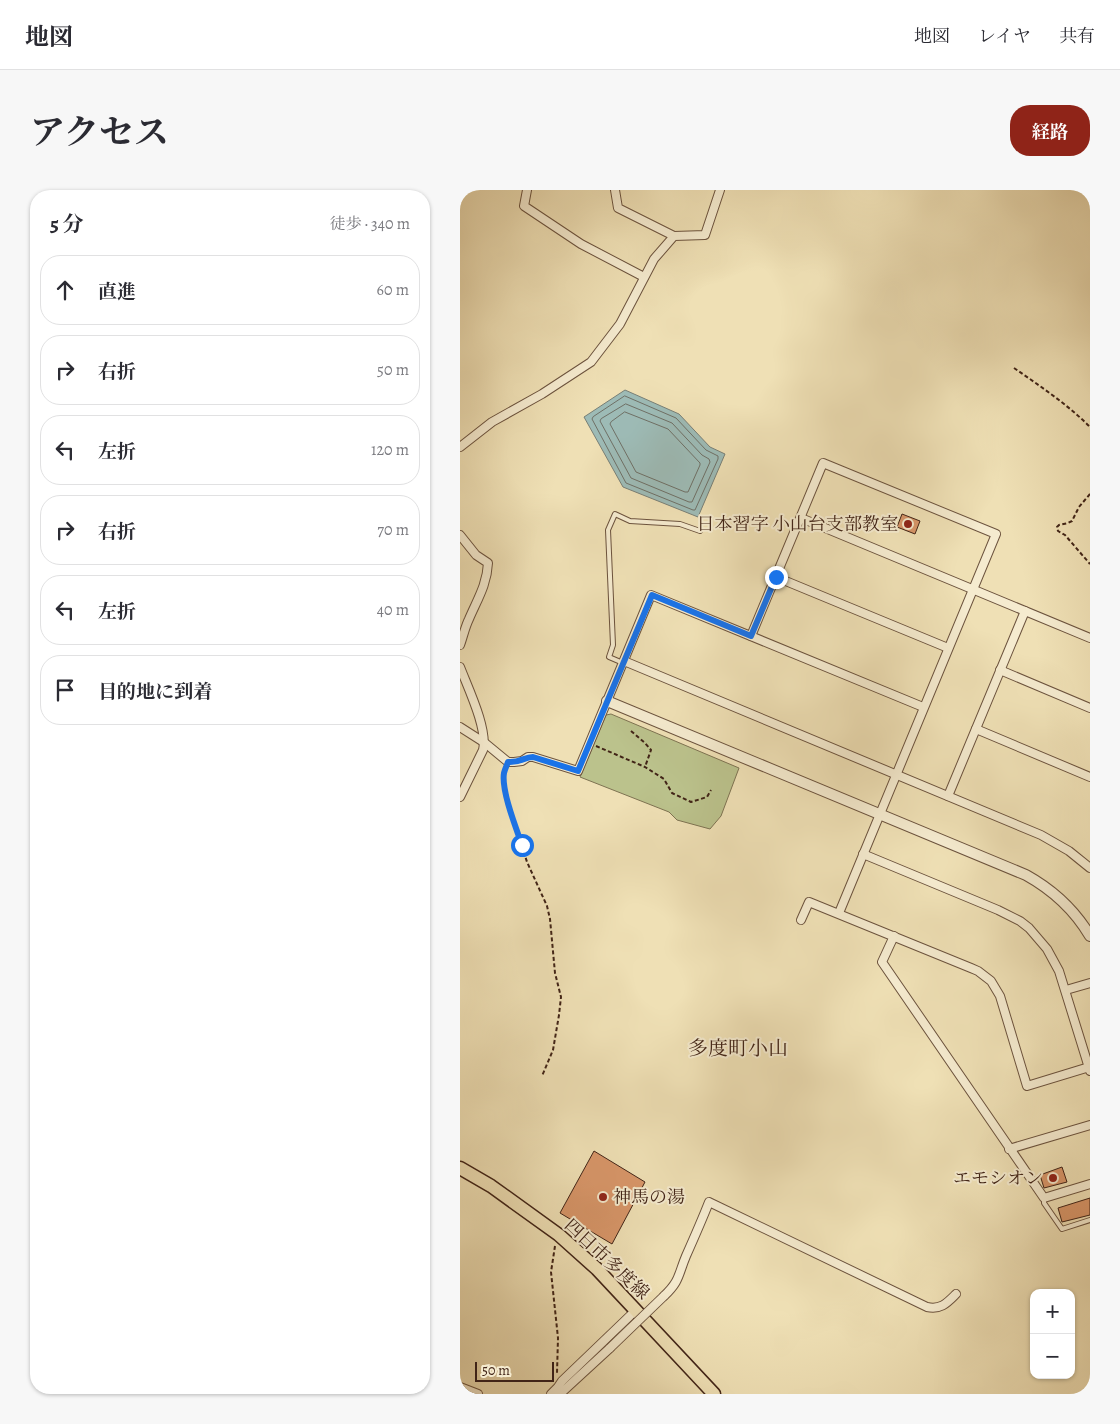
<!DOCTYPE html>
<html lang="ja">
<head>
<meta charset="utf-8">
<style>
  body { margin:0; font-family:Alegreya,"Noto Serif JP",serif; background:#f7f7f7; color:#2b2b33 }
  .controls { position:absolute; right:15px; bottom:15px; display:grid; overflow:hidden; border-radius:10px; box-shadow:0 1px 4px #0004 }
  .controls button { width:45px; height:45px; display:grid; place-items:center; padding:0; border:0; border-bottom:1px solid #e1e1e2; background:#fff; color:#2b2b33; font:25px sans-serif }
  .scale { position:absolute; left:15px; bottom:12px; width:79px; box-sizing:border-box; padding-left:5px; border:2px solid #412417; border-top:0; font-size:14px; line-height:18px; white-space:nowrap; color:#412417; -webkit-text-stroke:4px #f5ebcf; paint-order:stroke }
  .stop { position:absolute; width:15px; height:15px; margin:-11px; border:4px solid #1a73e8; border-radius:50%; background:#fff }
  .stop.end { background:#1a73e8; border-color:#fff; box-shadow:0 1px 5px #0008 }
  .list { margin:0; padding:0; list-style:none }
  h2 { display:flex; justify-content:space-between; align-items:center; height:65px; margin:0; padding:0 20px; font-size:21px }
  h2 small { font-size:16px; font-weight:400; color:#7c7c81 }
  .list li { display:grid; grid-template-columns:32px 1fr auto; gap:15px; align-items:center; box-sizing:border-box; height:70px; margin:0 10px 10px; padding:0 10px; border:1px solid #e1e1e2; border-radius:20px }
  .list b { display:block; font-size:19px; white-space:nowrap }
  .list em { font-size:16px; font-style:normal; color:#7c7c81 }
  .icon { flex:none; width:28px; height:28px; fill:none; stroke:currentColor; stroke-width:2; stroke-linecap:round; stroke-linejoin:round }
  .map { position:relative; flex:none; width:630px; height:1204px; overflow:hidden; border-radius:20px }
  header { display:flex; align-items:center; gap:30px; box-sizing:border-box; height:70px; padding:0 25px; background:#fff; border-bottom:1px solid #e1e1e2 }
  header strong { font-size:24px }
  nav { display:flex; gap:28px; margin-inline-start:auto; font-size:18px }
  .intro { display:flex; align-items:center; justify-content:space-between; box-sizing:border-box; height:120px; padding:0 30px }
  h1 { margin:0; font-size:35px }
  .button { padding:12px 22px; border-radius:20px; background:#8f2418; color:#fff; font-size:18px; font-weight:700 }
  main { display:flex; gap:30px; padding:0 30px }
  aside { flex:1; background:#fff; border-radius:20px; box-shadow:0 1px 4px #0004 }
  .map>svg:first-child { display:block }
  .green { fill:#bbc28c; stroke:#7e7352 }
  .water { fill:#9dbbb6; stroke:#787f76 }
  .lines { fill:none; stroke-linecap:round; stroke-linejoin:round }
  .shore { stroke:#6f7066; stroke-width:1 }
  .building { fill:#d89669; stroke:#412417 }
  .service-casing { stroke:#6c533e; stroke-width:6 }
  .minor-casing { stroke:#6c533e; stroke-width:10 }
  .tertiary-casing { stroke:#6c533e; stroke-width:12 }
  .primary-casing { stroke:#412417; stroke-width:15 }
  .path { stroke:#412417; stroke-width:2; stroke-dasharray:4 2.5; stroke-linecap:butt }
  .service { stroke:#f5ebcf; stroke-width:4 }
  .minor { stroke:#f5ebcf; stroke-width:8 }
  .tertiary { stroke:#f5ebcf; stroke-width:10 }
  .primary { stroke:#efe0b5; stroke-width:12 }
  .minor-bridge-casing { stroke:#6c533e; stroke-width:10; stroke-linecap:butt }
  .minor-bridge { stroke:#f5ebcf; stroke-width:8 }
  .route { stroke:#1a73e8; stroke-width:6 }
  .poi-dot { fill:#8f2418; stroke:#f5ebcf; stroke-width:2 }
  .labels { text-anchor:middle; dominant-baseline:central; stroke-width:4; stroke-linejoin:round; paint-order:stroke }
  .poi-label { font-size:18px; fill:#412417; stroke:#f5ebcf; text-anchor:end }
  .street-label { font-size:18px; fill:#412417; stroke:#f5ebcf }
  .quarter-label { font-size:20px; fill:#412417; stroke:#f5ebcf }
</style>
</head>
<body>
<header>
<strong>地図</strong>
<nav><a>地図</a><a>レイヤ</a><a>共有</a></nav>
</header>
<div class="intro"><h1>アクセス</h1><a class="button">経路</a></div>
<main>
<aside>
<h2>5 分<small>徒歩 · 340 m</small></h2>
<ul class="list">
<li><svg class="icon" aria-label="ahead" viewBox="0 0 24 24"><path d="M12 20V5M6 11l6-6 6 6"/></svg><div><b>直進</b></div><em>60 m</em></li>
<li><svg class="icon" aria-label="right" viewBox="0 0 24 24"><path d="M7 20v-9h11M14 6l5 5-5 5"/></svg><div><b>右折</b></div><em>50 m</em></li>
<li><svg class="icon" aria-label="left" viewBox="0 0 24 24"><path d="M17 20v-9H6M10 6l-5 5 5 5"/></svg><div><b>左折</b></div><em>120 m</em></li>
<li><svg class="icon" aria-label="right" viewBox="0 0 24 24"><path d="M7 20v-9h11M14 6l5 5-5 5"/></svg><div><b>右折</b></div><em>70 m</em></li>
<li><svg class="icon" aria-label="left" viewBox="0 0 24 24"><path d="M17 20v-9H6M10 6l-5 5 5 5"/></svg><div><b>左折</b></div><em>40 m</em></li>
<li><svg class="icon" aria-label="arrive" viewBox="0 0 24 24"><path d="M6 21V4h12l-3 4 3 4H6"/></svg><div><b>目的地に到着</b></div></li>
</ul>
</aside>
<div class="map">
<svg width="630" height="1204" viewBox="0 0 630 1204">
  <rect width="100%" height="100%" fill="#efe0b5"/>
  <filter id="stains"><feTurbulence type="fractalNoise" baseFrequency=".004" numOctaves="4"/><feColorMatrix values="0 0 0 0 .2 0 0 0 0 .09 0 0 0 0 .02 0 0 0 .5 -.17"/></filter>
  <radialGradient id="worn" r=".72"><stop offset=".6" stop-color="#630" stop-opacity="0"/><stop offset="1" stop-color="#630" stop-opacity=".3"/></radialGradient>
  <!-- green -->
  <polygon class="green" points="151,524 279,578 261,626 250,639 217,630 209,622 120,587 146,525"/>
  <!-- water -->
  <polygon class="water" points="165,200 219,224 250,257 265,264 238,327 163,297 124,227"/>
  <g class="lines">
    <!-- shore -->
    <g class="shore">
      <polygon points="165,206 216,228 246,260 258,266 258,269 235,320 233,320 166,293 132,229 133,227"/>
      <polygon points="166,214 212,233 242,265 249,269 250,272 232,312 229,312 171,288 140,231 141,229"/>
      <polygon points="165,222 208,239 240,273 240,275 228,302 225,302 176,282 150,234 151,232"/>
    </g>
  </g>
  <!-- building -->
  <g class="building">
    <polygon points="442,324 460,331 455,344 437,337"/>
    <polygon points="134,961 185,992 152,1054 100,1023"/>
    <polygon points="602,977 607,992 584,998 580,985"/>
    <polygon points="630,1008 630,1025 602,1032 598,1018"/>
  </g>
  <g class="lines">
    <defs>
      <g id="service">
        <polyline points="163,473 149,467 153,455 148,340 155,324 170,331 220,334 240,341"/>
        <polyline points="584,1008 584,1013 602,1039 630,1030"/>
      </g>
      <g id="minor">
        <polyline points="67,0 64,16 121,54 184,87"/>
        <polyline points="155,0 158,18 214,46"/>
        <polyline points="0,257 32,232 82,204 131,172 160,134 194,69 214,46 245,45 260,0"/>
        <polyline points="341,328 630,448"/>
        <path d="M0,345l16,20 12,8c-1,22 -11,37 -19,56 -4,8 -6,18 -9,26"/>
        <polyline points="316,387 488,458"/>
        <polyline points="291,446 363,273 536,344 379,723"/>
        <polyline points="164,471 581,645 609,661 630,678"/>
        <path d="M0,477c8,21 28,62 23,83l-23,47"/>
        <polyline points="540,480 630,518"/>
        <polyline points="0,537 25,553 48,572 54,572 62,571 68,567 73,567 118,581 191,405 463,517"/>
        <polyline points="516,539 630,587"/>
        <polyline points="488,606 565,421"/>
        <polyline points="403,664 538,720 560,731 569,738 587,759 599,781 630,881"/>
        <polyline points="341,730 349,712 511,778 518,781 531,791 540,806 567,896 629,877"/>
        <polyline points="434,746 422,772 584,1008 630,994"/>
        <polyline points="606,800 630,793"/>
        <polyline points="549,959 630,935"/>
        <path d="M204,1106c16,-15 14,-21 22,-40 8,-18 16,-36 23,-54l218,105c14,3 20,-4 29,-13"/>
        <polyline points="0,1197 18,1204"/>
        <polyline points="91,1204 98,1197 102,1191 176,1120"/>
        <polyline points="100,1204 150,1158"/>
      </g>
      <path id="tertiary" d="M147,511l419,174c27,15 48,34 64,61"/>
      <polyline id="primary" points="0,978 31,996 99,1045 137,1079 254,1204"/>
    </defs>
    <!-- service casing -->
    <use href="#service" class="service-casing"/>
    <!-- minor casing -->
    <use href="#minor" class="minor-casing"/>
    <!-- tertiary casing -->
    <use href="#tertiary" class="tertiary-casing"/>
    <!-- primary casing -->
    <use href="#primary" class="primary-casing"/>
    <!-- path -->
    <g class="path">
      <path d="M554,178c26,18 53,36 76,59"/>
      <polyline points="630,304 619,317 612,331 608,333 599,335 597,337 598,341 605,345 630,374"/>
      <polyline points="171,541 185,553 191,560 185,577"/>
      <polyline points="136,556 185,577 204,589 212,603 231,612 247,607 251,600"/>
      <polyline points="45,580 44,592 49,615 67,672 87,716 90,729 95,783 101,807 99,825 93,860 82,886"/>
      <polyline points="95,1056 91,1082 98,1148 97,1183"/>
    </g>
    <!-- service -->
    <use href="#service" class="service"/>
    <!-- minor -->
    <use href="#minor" class="minor"/>
    <!-- tertiary -->
    <use href="#tertiary" class="tertiary"/>
    <!-- primary -->
    <use href="#primary" class="primary"/>
    <defs>
      <polyline id="minor-bridge" points="150,1158 204,1106"/>
    </defs>
    <!-- minor-bridge casing -->
    <use href="#minor-bridge" class="minor-bridge-casing"/>
    <!-- minor-bridge -->
    <use href="#minor-bridge" class="minor-bridge"/>
  </g>
  <g class="lines">
    <!-- route -->
    <path class="route" d="M62,655c-6,-17 -21,-55 -18,-72 1,-4 3,-8 4,-11 12,1 16,-5 25,-5l45,14 74,-176 99,41 25,-59"/>
  </g>
  <!-- markers -->
  <g class="poi-dot">
    <circle cx="448" cy="334" r="5"/>
    <circle cx="593" cy="988" r="5"/>
    <circle cx="143" cy="1007" r="5"/>
  </g>
  <g class="labels">
    <!-- poi labels -->
    <g class="poi-label">
      <text x="438" y="334">日本習字 小山台支部教室</text>
      <text x="583" y="988">エモシオン</text>
      <text x="153" y="1007" text-anchor="start">神馬の湯</text>
    </g>
    <!-- street labels -->
    <g class="street-label">
      <text transform="translate(147 1069) rotate(43)">四日市多度線</text>
    </g>
    <!-- quarter labels -->
    <g class="quarter-label">
      <text x="278" y="858">多度町小山</text>
    </g>
  </g>
  <rect width="100%" height="100%" filter="url(#stains)"/>
  <rect width="100%" height="100%" fill="url(#worn)"/>
</svg>
<div class="controls">
<button>+</button>
<button>−</button>
</div>
<div class="scale">50 m</div>
<div class="stop" style="left:62px;top:655px"></div>
<div class="stop end" style="left:316px;top:387px"></div>
</div>
</main>
</body>
</html>
